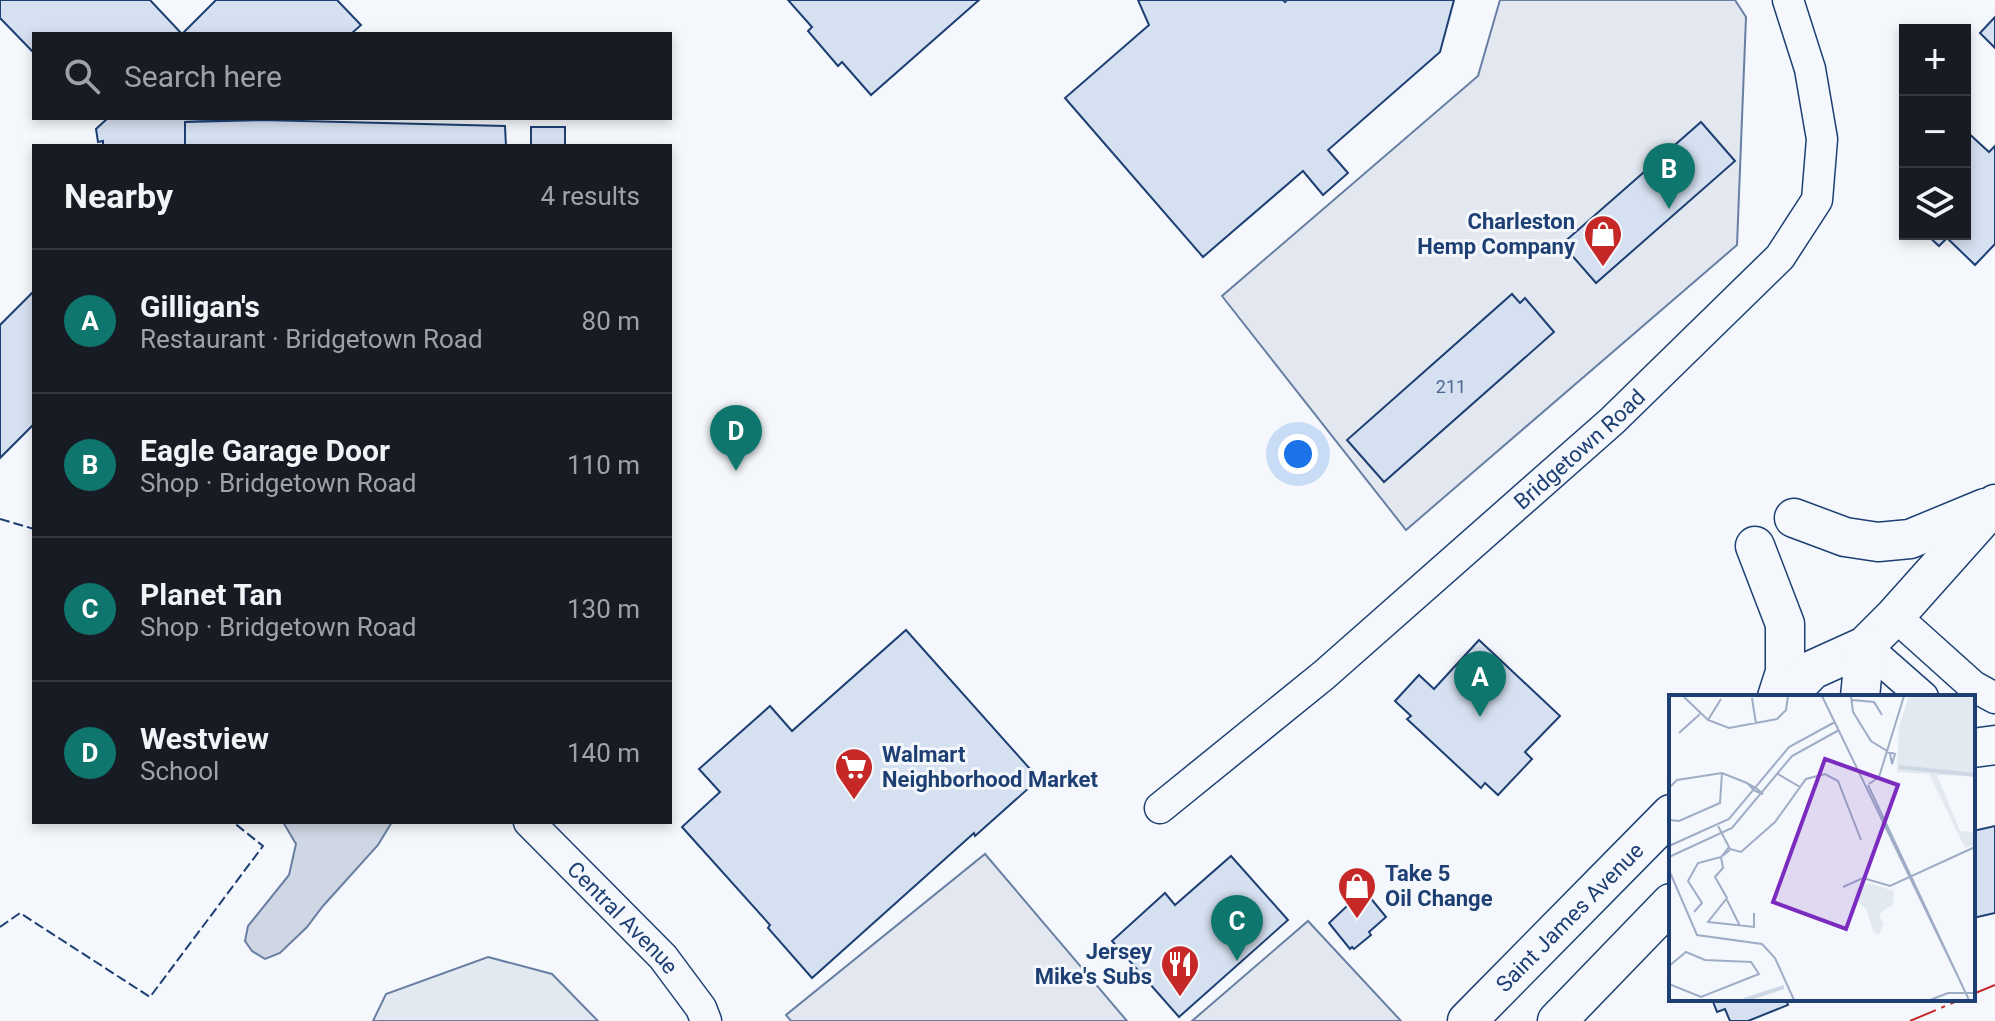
<!DOCTYPE html>
<html lang="en">
<head>
<meta charset="utf-8">
<style>
  body { margin:0; font-family:Roboto,sans-serif; background:#242831; color:#f1f3f6 }
  .controls { position:absolute; right:24px; top:24px; display:grid; overflow:hidden; border-radius:0px; box-shadow:0 4px 12px #0003 }
  .controls button { width:72px; height:72px; display:grid; place-items:center; padding:0; border:0; border-bottom:2px solid #363941; background:#171b24; color:#f1f3f6; font:40px sans-serif }
  .you { position:absolute; left:1298px; top:454px; width:28px; height:28px; margin:-20px; border:6px solid #fff; border-radius:50%; background:#1a73e8; box-shadow:0 0 0 12px #1a73e833 }
  .badge { display:grid; place-items:center; width:52px; height:52px; border-radius:50%; background:#0f766e; color:#fff; font-size:26px; font-weight:700 }
  .pin { position:absolute; translate:-50% -66px; filter:drop-shadow(0 2px 4px #0008) }
  .pin::after { content:''; position:absolute; top:42px; width:28px; height:24px; background:inherit; clip-path:polygon(0 0,100% 0,50% 100%) }
  .list { margin:0; padding:0; list-style:none }
  h2 { display:flex; justify-content:space-between; align-items:center; height:104px; margin:0; padding:0 32px; font-size:34px }
  h2 small { font-size:26px; font-weight:400; color:#9ea1a6 }
  .list li { display:grid; grid-template-columns:52px 1fr auto; gap:24px; align-items:center; box-sizing:border-box; height:144px; padding:0 32px; border-top:2px solid #363941 }
  .list b { display:block; font-size:30px; white-space:nowrap }
  .list p { margin:0; font-size:26px; white-space:nowrap; color:#9ea1a6 }
  .list em { font-size:26px; font-style:normal; color:#9ea1a6 }
  .icon { flex:none; width:44px; height:44px; fill:none; stroke:currentColor; stroke-width:2; stroke-linecap:round; stroke-linejoin:round }
  .map { position:relative; flex:none; width:1995px; height:1021px; overflow:hidden }
  .search { position:absolute; background:#171b24; box-shadow:0 4px 12px #0003; left:32px; top:32px; width:640px; height:88px; display:flex; align-items:center; gap:20px; box-sizing:border-box; padding:0 28px; border-radius:0px; color:#9ea1a6; font-size:30px }
  .panel { position:absolute; background:#171b24; box-shadow:0 4px 12px #0003; left:32px; top:144px; width:640px; height:680px; border-radius:0px }
  .map>svg:first-child { display:block }
  .green { fill:#e3e9f0; stroke:#687fa3; stroke-width:2 }
  .parking { fill:#e3e8f0; stroke:#687fa3; stroke-width:2 }
  .water { fill:#cfd7e4; stroke:#687fa3; stroke-width:2 }
  .building { fill:#d5e0f0; stroke:#1d3f73; stroke-width:2 }
  .lines { fill:none; stroke-linecap:round; stroke-linejoin:round }
  .minor-casing { stroke:#1d3f73; stroke-width:33 }
  .major-casing { stroke:#1d3f73; stroke-width:41 }
  .minor { stroke:#f4f7fb; stroke-width:30 }
  .major { stroke:#f4f7fb; stroke-width:38 }
  .fence { stroke:#1d3f73; stroke-width:2; stroke-dasharray:10 4; stroke-linecap:butt }
  .power { stroke:#c62828; stroke-width:2; stroke-dasharray:28 6 4 6; stroke-linecap:butt }
  .labels { text-anchor:middle; dominant-baseline:central; stroke-width:6; stroke-linejoin:round; paint-order:stroke }
  .number-label { font-size:18px; fill:#4b6792 }
  .poi-label { font-size:22px; font-weight:bold; fill:#1d3f73; stroke:#f4f7fb; text-anchor:end }
  .street-label { font-size:22px; fill:#1d3f73; stroke:#f4f7fb }
  .inset-river { fill:none; stroke:#cfd7e4; stroke-width:4 }
  .inset-road { fill:none; stroke:#9eadc5; stroke-width:2 }
  .view { fill:#7b2cbf; fill-opacity:0.15; stroke:#7b2cbf; stroke-width:4 }
  .inset-edge { fill:none; stroke:#1d3f73; stroke-width:4 }
</style>
</head>
<body>
<div class="map">
<svg width="1995" height="1021" viewBox="0 0 1995 1021">
  <rect width="100%" height="100%" fill="#f4f7fb"/>
  <!-- green -->
  <polygon class="green" points="488,957 552,974 598,1021 373,1021 386,994"/>
  <!-- parking -->
  <g class="parking">
    <polygon points="1500,0 1735,0 1746,17 1737,245 1406,530 1222,296 1478,76"/>
    <polygon points="985,854 1127,1021 791,1021 786,1015"/>
    <polygon points="1308,921 1401,1021 1192,1021"/>
  </g>
  <!-- water -->
  <polygon class="water" points="283,822 392,822 378,845 323,906 307,927 280,953 265,959 252,951 245,941 248,926 289,875 296,844"/>
  <!-- building -->
  <g class="building">
    <polygon points="0,0 150,0 182,34 34,34 34,53 0,18"/>
    <polygon points="216,0 337,0 361,25 351,34 182,34"/>
    <polygon points="788,0 979,0 871,95 842,62 838,66 808,31 812,27"/>
    <polygon points="1138,0 1283,0 1285,2 1287,0 1454,0 1440,52 1328,150 1348,173 1323,195 1303,171 1203,257 1065,98 1149,25"/>
    <polygon points="1995,17 1995,48 1980,33"/>
    <polygon points="108,118 247,118 245,120 185,122 185,146 103,146 103,141 98,142 96,129"/>
    <polygon points="261,120 505,126 506,146 185,146 185,122"/>
    <polygon points="1701,122 1735,161 1596,283 1562,244"/>
    <rect x="531" y="127" width="34" height="19"/>
    <polygon points="1965,130 1989,152 1995,146 1995,244 1975,265 1947,238 1939,246 1926,234 1965,234"/>
    <polygon points="34,291 34,424 0,458 0,325"/>
    <polygon points="1512,294 1520,303 1525,298 1554,332 1384,482 1347,440"/>
    <polygon points="906,630 1039,779 975,836 974,833 812,978 768,928 770,925 682,827 720,792 699,769 770,706 792,731"/>
    <polygon points="1479,640 1560,716 1525,752 1532,759 1498,795 1485,783 1481,788 1407,719 1411,716 1395,701 1419,675 1434,689"/>
    <polygon points="1995,826 1995,913 1973,918 1973,831"/>
    <polygon points="1231,856 1288,920 1179,1017 1112,941 1165,893 1175,905"/>
    <polygon points="1364,890 1386,917 1369,932 1371,935 1354,949 1352,947 1350,949 1329,923"/>
    <polygon points="1712,999 1786,999 1788,1005 1748,1021 1730,1021 1725,1009 1717,1012"/>
  </g>
  <g class="lines">
    <defs>
      <g id="minor">
        <polyline points="1895,616 1973,686 1995,698"/>
        <polyline points="1865,646 1923,697"/>
        <path id="s1" d="M1160,808l164,-133 288,-254 168,-164 37,-57 5,-61 -12,-70 -22,-69"/>
        <path id="s2" d="M529,822l134,135 38,51 5,13"/>
      </g>
      <g id="major">
        <polyline points="1794,518 1845,537 1878,542 1910,539 1985,508"/>
        <polyline points="1755,546 1785,624 1785,672 1777,697"/>
        <polyline points="1786,697 1812,670 1865,646 1895,616 1995,504"/>
        <polyline points="1860,697 1865,646"/>
        <polyline points="1973,748 1995,745"/>
        <path id="s3" d="M1467,1021l204,-207"/>
        <polyline points="1557,1021 1671,903"/>
      </g>
    </defs>
    <!-- minor casing -->
    <use href="#minor" class="minor-casing"/>
    <!-- major casing -->
    <use href="#major" class="major-casing"/>
    <!-- minor -->
    <use href="#minor" class="minor"/>
    <!-- major -->
    <use href="#major" class="major"/>
    <!-- fence -->
    <g class="fence">
      <polyline points="0,519 34,529"/>
      <polyline points="0,927 20,913 150,997 263,846 233,822"/>
    </g>
    <!-- power -->
    <g class="power">
      <polyline points="1973,994 1995,985"/>
      <polyline points="1910,1021 1962,999"/>
    </g>
  </g>
  <!-- icons -->
  <defs>
    <symbol id="shop-pin" viewBox="-11 -11 22 30"><path d="M0 17L-7.5 6A9.5 9.5 0 1 1 7.5 6Z" fill="#c62828" stroke="#f4f7fb"/><path d="M-5-2.5h2.3a2.7 3.5 0 0 1 5.4 0H5L5.5 6h-11ZM-1.5-2.5h3a1.5 2.3 0 0 0-3 0Z" fill="#fff"/></symbol>
    <symbol id="supermarket-pin" viewBox="-11 -11 22 30"><path d="M0 17L-7.5 6A9.5 9.5 0 1 1 7.5 6Z" fill="#c62828" stroke="#f4f7fb"/><path d="M-6-5.5h2.5l.6 2H6L4.5 2H-2.5L-4.4-4H-6ZM-1.5 3.2a1.3 1.3 0 1 0 .1 0ZM3 3.2a1.3 1.3 0 1 0 .1 0Z" fill="#fff"/></symbol>
    <symbol id="restaurant-pin" viewBox="-11 -11 22 30"><path d="M0 17L-7.5 6A9.5 9.5 0 1 1 7.5 6Z" fill="#c62828" stroke="#f4f7fb"/><path d="M-5-6h1v4h1v-4h1v4h1v-4h1v5L-1.5 .5V6h-2V.5L-5-1ZM5-6V6H3V1.5H1.5Q1.5-4 5-6Z" fill="#fff"/></symbol>
  </defs>
  <g fill-rule="evenodd">
    <use href="#shop-pin" x="1581" y="212" width="44" height="60"/>
    <use href="#supermarket-pin" x="832" y="745" width="44" height="60"/>
    <use href="#shop-pin" x="1335" y="864" width="44" height="60"/>
    <use href="#restaurant-pin" x="1158" y="942" width="44" height="60"/>
  </g>
  <g class="labels">
    <!-- number labels -->
    <g class="number-label">
      <text x="1451" y="386">211</text>
    </g>
    <!-- poi labels -->
    <g class="poi-label">
      <text x="1575" y="221">Charleston<tspan x="1575" dy="25">Hemp Company</tspan></text>
      <text x="882" y="754" text-anchor="start">Walmart<tspan x="882" dy="25">Neighborhood Market</tspan></text>
      <text x="1385" y="873" text-anchor="start">Take 5<tspan x="1385" dy="25">Oil Change</tspan></text>
      <text x="1152" y="951">Jersey<tspan x="1152" dy="25">Mike's Subs</tspan></text>
    </g>
    <!-- street labels -->
    <g class="street-label">
      <text stroke="none"><textPath href="#s1" startOffset="552">Bridgetown Road</textPath></text>
      <text stroke="none"><textPath href="#s3" startOffset="146">Saint James Avenue</textPath></text>
      <text stroke="none"><textPath href="#s2" startOffset="134">Central Avenue</textPath></text>
    </g>
  </g>
  <!-- overview -->
  <g transform="translate(1669 695)">
    <rect width="306" height="306" fill="#f4f7fb"/>
    <path d="M240,1h66v80l-38,-1 23,56 15,1v13l-10,3 -36,-74 -32,-2 2,-45zM199,188l26,8 -1,13 -14,10 5,11 -5,9 -5,-1 -8,-25 -12,-8 3,-12z" fill="#e3e9f0"/>
    <path class="inset-river" d="M230,72l76,8M75,305l40,-13"/>
    <path class="inset-road" d="M153,1l141,291M182,1l2,16 18,29 16,10M15,2l24,23 21,8 48,-9 9,-9 2,-14M83,3l4,26M183,5l22,2 8,13M39,25l13,-21M10,38l21,-19M217,57l4,1h2l3,1 -3,10 -2,-11M109,79l22,13M78,88l9,5 7,6 -8,-3zM200,89l10,-7 25,-81M199,90l101,215M0,93l8,-8 45,-7 25,10M0,125l10,1 41,-18 2,-30M49,131l12,23 11,3 34,-30 31,-43 19,-5 13,7 23,59M0,151l60,-27 60,-72 46,-25M60,152l-8,10 9,-7M0,162l63,-29 60,-72 47,-26M0,175l28,65 65,9 13,14 19,42M174,192l20,-9 27,8 85,-39M58,205l13,26M25,217l8,-9 -14,-22 10,-18 23,-6 2,11 -8,9 12,21 -19,24 46,5v-14M0,271l17,-14 19,8 46,2 8,12 -58,23 -32,-13M261,305l18,-7h27"/>
    <path class="view" d="M156,64l73,26 -52,144 -73,-27z"/>
    <rect width="306" height="306" class="inset-edge"/>
  </g>
</svg>
<div class="controls">
<button>+</button>
<button>−</button>
<button><svg class="icon" aria-label="layers" viewBox="0 0 24 24"><path d="M12 4l9 5-9 5-9-5zM3 14l9 5 9-5"/></svg></button>
</div>
<div class="you"></div>
<div class="pin badge" style="left:1480px;top:717px">A</div>
<div class="pin badge" style="left:1669px;top:209px">B</div>
<div class="pin badge" style="left:1237px;top:961px">C</div>
<div class="pin badge" style="left:736px;top:471px">D</div>
<div class="search"><svg class="icon" aria-label="search" viewBox="0 0 24 24"><circle cx="10" cy="10" r="6"/><path d="M15 15l6 6"/></svg>Search here</div>
<section class="panel">
<h2>Nearby<small>4 results</small></h2>
<ul class="list">
<li><span class="badge">A</span><div><b>Gilligan's</b><p>Restaurant · Bridgetown Road</p></div><em>80 m</em></li>
<li><span class="badge">B</span><div><b>Eagle Garage Door</b><p>Shop · Bridgetown Road</p></div><em>110 m</em></li>
<li><span class="badge">C</span><div><b>Planet Tan</b><p>Shop · Bridgetown Road</p></div><em>130 m</em></li>
<li><span class="badge">D</span><div><b>Westview</b><p>School</p></div><em>140 m</em></li>
</ul>
</section>
</div>
</body>
</html>
